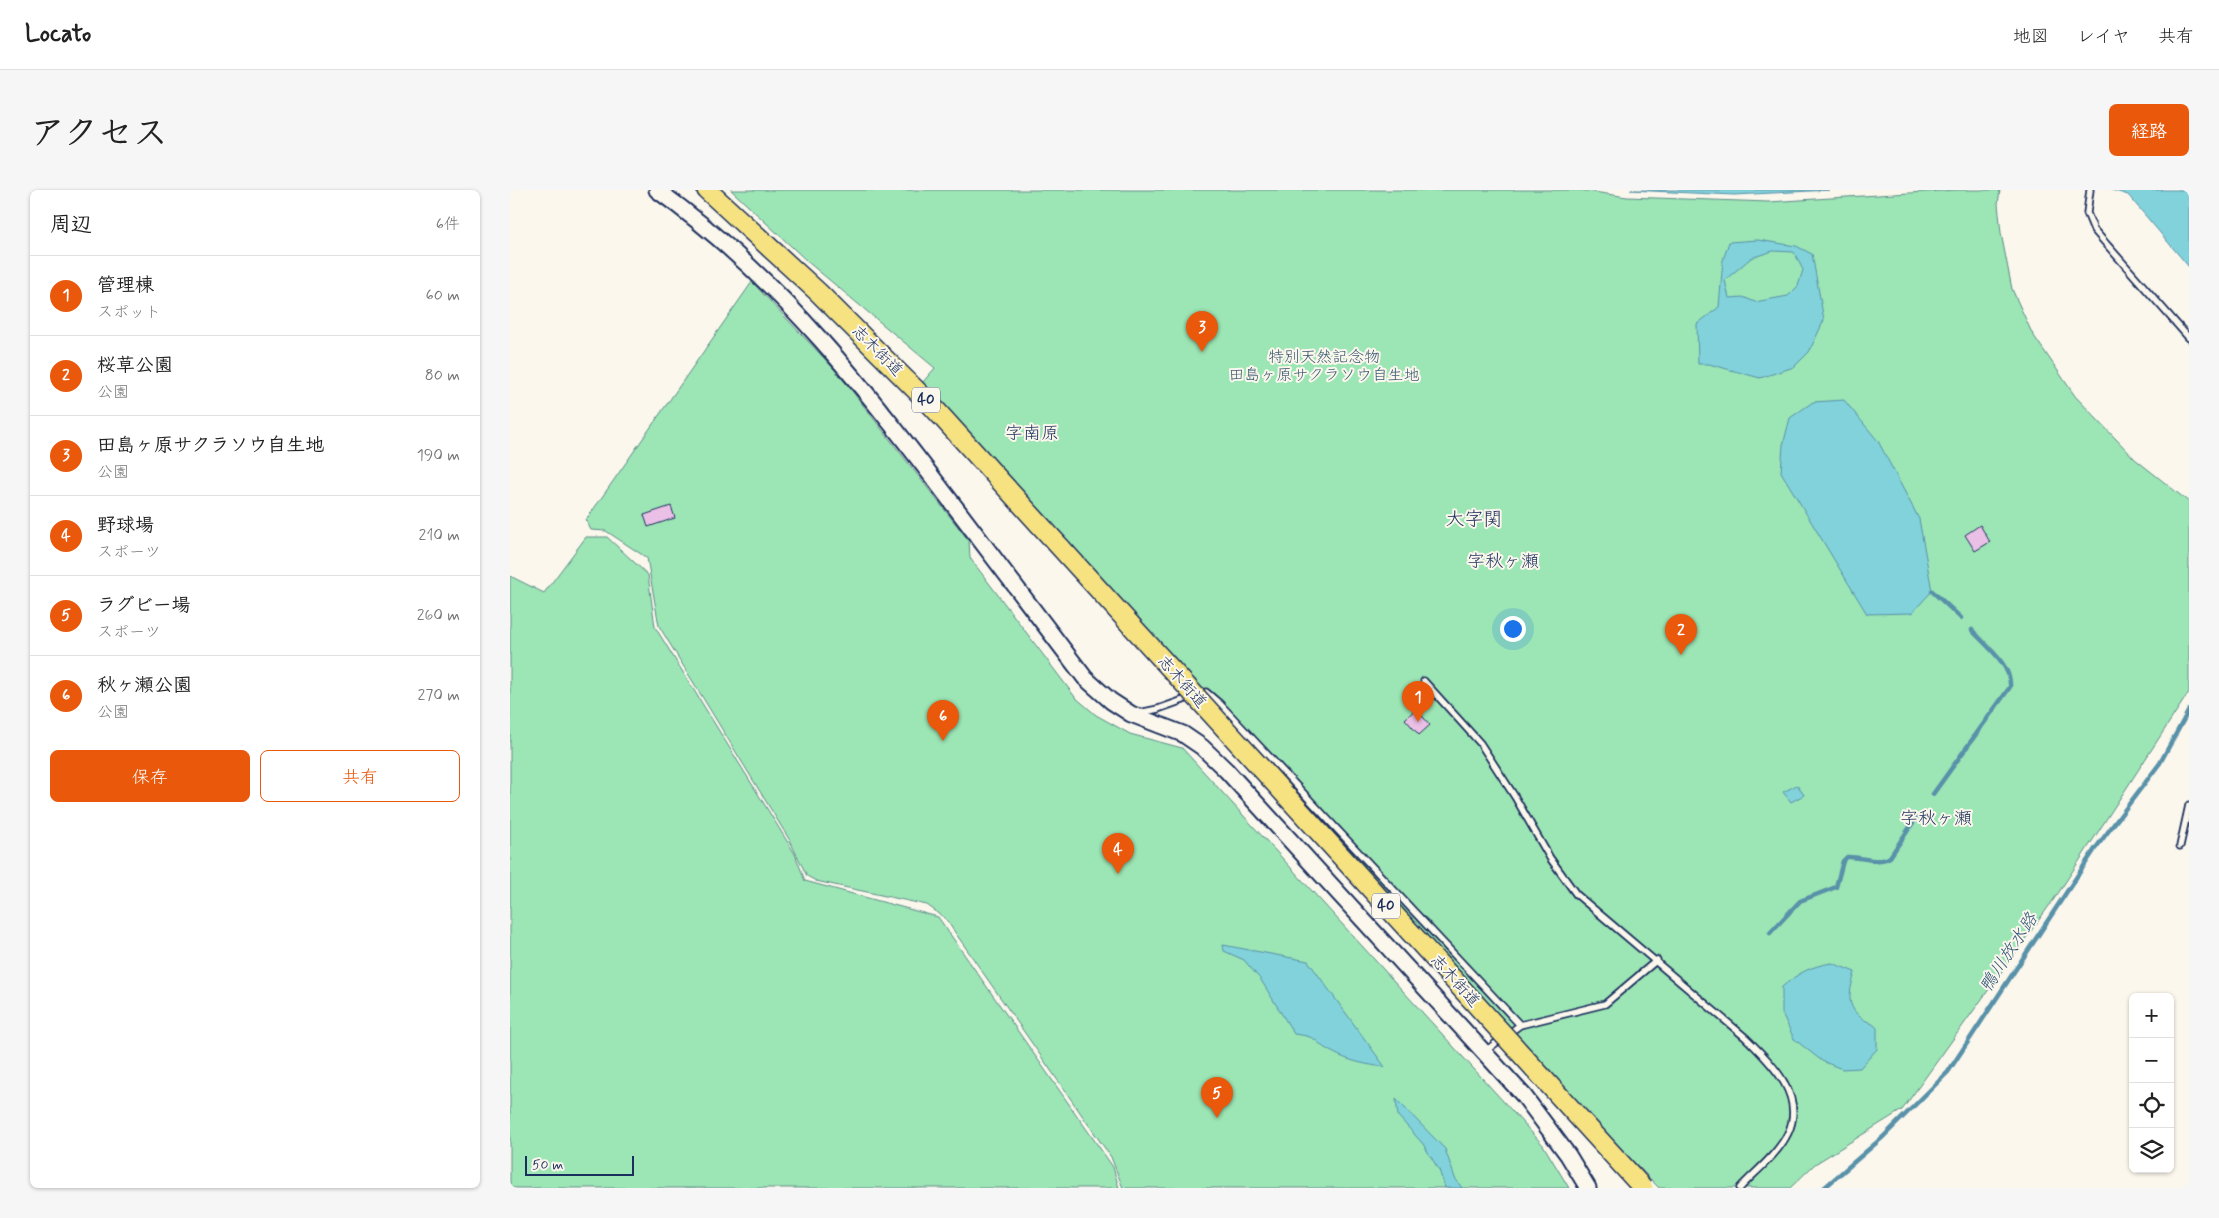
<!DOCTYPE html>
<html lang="ja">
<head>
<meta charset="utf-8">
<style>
  body { margin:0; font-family:Mynerve,"Klee One",sans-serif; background:#f6f6f6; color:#222 }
  .controls { position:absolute; right:15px; bottom:15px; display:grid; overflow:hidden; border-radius:8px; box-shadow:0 1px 4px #0004 }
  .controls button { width:45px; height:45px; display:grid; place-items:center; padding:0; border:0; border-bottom:1px solid #e0e0e0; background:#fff; color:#222; font:25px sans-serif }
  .scale { position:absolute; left:15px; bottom:12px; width:109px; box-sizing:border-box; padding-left:5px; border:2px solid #1b2f5e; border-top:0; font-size:14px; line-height:18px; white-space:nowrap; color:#1b2f5e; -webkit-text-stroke:4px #fbf7ec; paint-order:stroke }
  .you { position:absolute; left:1002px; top:438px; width:18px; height:18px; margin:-12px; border:4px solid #fff; border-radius:50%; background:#1a73e8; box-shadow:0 0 0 8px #1a73e833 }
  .badge { display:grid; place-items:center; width:32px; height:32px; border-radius:50%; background:#ea580c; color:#fff; font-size:16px; font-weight:700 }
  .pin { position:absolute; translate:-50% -41px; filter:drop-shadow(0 1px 2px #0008) }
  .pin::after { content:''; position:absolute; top:26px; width:18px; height:15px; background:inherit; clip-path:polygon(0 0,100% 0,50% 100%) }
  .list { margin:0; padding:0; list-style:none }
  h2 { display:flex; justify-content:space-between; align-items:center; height:65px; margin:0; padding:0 20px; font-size:21px }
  h2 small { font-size:16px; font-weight:400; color:#767676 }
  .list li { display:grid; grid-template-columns:32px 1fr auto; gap:15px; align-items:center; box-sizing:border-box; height:80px; padding:0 20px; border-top:1px solid #e0e0e0 }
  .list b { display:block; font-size:19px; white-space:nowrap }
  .list p { margin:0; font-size:16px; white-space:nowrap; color:#767676 }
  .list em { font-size:16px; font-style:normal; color:#767676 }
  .actions { display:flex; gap:10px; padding:15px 20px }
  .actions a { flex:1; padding:11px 0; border:1px solid #ea580c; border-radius:8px; text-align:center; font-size:18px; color:#ea580c }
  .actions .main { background:#ea580c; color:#fff }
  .icon { flex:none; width:28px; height:28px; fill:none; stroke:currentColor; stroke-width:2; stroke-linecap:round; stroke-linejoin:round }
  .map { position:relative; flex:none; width:1679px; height:998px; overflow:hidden; border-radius:8px }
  header { display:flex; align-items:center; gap:30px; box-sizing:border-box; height:70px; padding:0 25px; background:#fff; border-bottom:1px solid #e0e0e0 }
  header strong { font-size:24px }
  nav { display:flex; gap:28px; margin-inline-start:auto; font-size:18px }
  .intro { display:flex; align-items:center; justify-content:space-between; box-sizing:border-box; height:120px; padding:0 30px }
  h1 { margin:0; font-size:35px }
  .button { padding:12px 22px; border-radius:8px; background:#ea580c; color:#fff; font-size:18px; font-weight:700 }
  main { display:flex; gap:30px; padding:0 30px }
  aside { flex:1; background:#fff; border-radius:8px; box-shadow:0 1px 4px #0004 }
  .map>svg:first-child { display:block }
  .green { fill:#9ce5b4; stroke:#5c8a89 }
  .water { fill:#81d2db; stroke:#5891a9; fill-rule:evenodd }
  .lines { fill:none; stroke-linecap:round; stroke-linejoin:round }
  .stream { stroke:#5891a9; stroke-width:4.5 }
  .building { fill:#eac0e6; stroke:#1b2f5e }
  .service-casing { stroke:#1b2f5e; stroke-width:9 }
  .tertiary-casing { stroke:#1b2f5e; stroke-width:19 }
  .primary-casing { stroke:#1b2f5e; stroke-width:22 }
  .service { stroke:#fbf7ec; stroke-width:5.5 }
  .tertiary { stroke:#fbf7ec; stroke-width:15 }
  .primary { stroke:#f6e281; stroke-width:19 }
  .primary-bridge-casing { stroke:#1b2f5e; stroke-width:22; stroke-linecap:butt }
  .primary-bridge { stroke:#f6e281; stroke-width:19 }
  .labels { text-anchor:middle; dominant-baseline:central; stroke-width:4; stroke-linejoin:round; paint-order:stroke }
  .shield { fill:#fbf7ec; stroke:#5e6b89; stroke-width:1 }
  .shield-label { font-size:15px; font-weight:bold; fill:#1b2f5e }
  .street-label { font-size:16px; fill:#1b2f5e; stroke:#fbf7ec }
  .park-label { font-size:16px; fill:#3b5c74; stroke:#fbf7ec }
  .neighbourhood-label { font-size:18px; fill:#1b2f5e; stroke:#fbf7ec }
  .water-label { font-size:18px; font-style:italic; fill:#34587d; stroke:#fbf7ec }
  .quarter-label { font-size:19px; fill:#1b2f5e; stroke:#fbf7ec }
</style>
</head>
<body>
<header>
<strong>Locato</strong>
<nav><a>地図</a><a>レイヤ</a><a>共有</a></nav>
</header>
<div class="intro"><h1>アクセス</h1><a class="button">経路</a></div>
<main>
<aside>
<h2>周辺<small>6件</small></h2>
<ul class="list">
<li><span class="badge">1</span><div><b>管理棟</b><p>スポット</p></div><em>60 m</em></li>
<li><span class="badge">2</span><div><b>桜草公園</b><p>公園</p></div><em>80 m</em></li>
<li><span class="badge">3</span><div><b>田島ヶ原サクラソウ自生地</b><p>公園</p></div><em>190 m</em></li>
<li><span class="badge">4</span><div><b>野球場</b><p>スポーツ</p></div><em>210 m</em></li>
<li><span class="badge">5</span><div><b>ラグビー場</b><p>スポーツ</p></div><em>260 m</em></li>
<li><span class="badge">6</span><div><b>秋ヶ瀬公園</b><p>公園</p></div><em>270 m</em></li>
</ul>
<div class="actions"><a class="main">保存</a><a>共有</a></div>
</aside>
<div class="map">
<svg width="1679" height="998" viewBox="0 0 1679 998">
  <rect width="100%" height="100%" fill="#fbf7ec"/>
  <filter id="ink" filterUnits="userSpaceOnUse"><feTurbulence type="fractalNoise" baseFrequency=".02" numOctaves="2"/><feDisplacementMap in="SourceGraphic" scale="10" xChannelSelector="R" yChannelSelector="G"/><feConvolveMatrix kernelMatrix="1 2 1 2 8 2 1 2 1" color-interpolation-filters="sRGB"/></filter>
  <g filter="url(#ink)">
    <!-- green -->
    <g class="green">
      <polygon points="221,0 1070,0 1117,7 1259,12 1446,0 1490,0 1488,14 1491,43 1502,99 1522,143 1565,206 1625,269 1679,312 1679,502 1549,702 1392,920 1305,974 1280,998 1149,998 1048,893 629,429 412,193 425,178 299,73"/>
      <polygon points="242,92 328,183 459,351 460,368 565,507 586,525 620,544 672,558 1033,955 1059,998 613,998 601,967 435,728 417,715 306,691 297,686 279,649 149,436 137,368 96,341 81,340 76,330"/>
      <polygon points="76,347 97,347 138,385 145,437 285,664 295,691 428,727 603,977 609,998 0,998 0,386 34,403"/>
    </g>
    <!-- water -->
    <g class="water">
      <polygon points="1120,0 1320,0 1224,5"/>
      <polygon points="1602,0 1679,0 1679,77 1618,5"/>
      <path d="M1248,50l38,6 16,8 12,66 -15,32 -15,15 -34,11 -51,-14h-11l-1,-40 22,-17 4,-47 6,-18zM1263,61l21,1 9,18 -5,16 -10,10 -33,6 -12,-5 -14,1 -4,-18 26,-22z"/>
      <polygon points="1334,210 1368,251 1409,329 1422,401 1402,423 1357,424 1271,282 1273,255 1280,228 1303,212"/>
      <polygon points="1287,595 1294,605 1281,612 1273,602"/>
      <path d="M713,755l85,16 77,106c-18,-2 -37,-6 -53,-15 -19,-9 -10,-15 -38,-18l-33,-54 -17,-20 -20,-9z"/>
      <path d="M1322,773l23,9c-4,17 -11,31 5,45 6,5 12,5 17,11v21l-17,19 -18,1 -20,-8 -28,-22 -12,-26v-26c16,-14 29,-21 50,-24z"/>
      <polygon points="886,909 935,959 945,988 952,998 935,998 929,980 913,954 888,926"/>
    </g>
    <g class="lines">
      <!-- stream -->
      <g class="stream">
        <polyline points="1422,401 1451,428"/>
        <path d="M1423,604l77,-107c2,-22 -24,-41 -38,-57"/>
        <path d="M1260,743l30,-32 36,-14 7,-26 4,-4c14,-1 31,8 43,0l26,-39"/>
        <polyline points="1314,998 1373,947 1438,882 1585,659 1650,573 1679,520"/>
      </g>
    </g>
    <!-- building -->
    <g class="building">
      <polygon points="161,316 165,328 138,337 134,325"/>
      <polygon points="1470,335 1480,352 1465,361 1455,345"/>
      <polygon points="906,519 920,535 909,545 895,529"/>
    </g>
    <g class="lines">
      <defs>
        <g id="service">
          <polyline points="1580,0 1577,23 1584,40 1679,148"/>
          <path d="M914,491l56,62 35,54 35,61 26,36 170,144c24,24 60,57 42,95 -10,21 -32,38 -48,55"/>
          <polyline points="629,523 648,519 696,502 710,514 1010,835"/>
          <polyline points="1670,656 1679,615"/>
          <polyline points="974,862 1010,835 1095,814 1147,770"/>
        </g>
        <path id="tertiary" d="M147,0c124,89 211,202 302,322 42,56 84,111 126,166l26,23 20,13 52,20 19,13 24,23 298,326 44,59 20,33"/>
        <polyline id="primary" points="197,0 309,103 423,217 620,434"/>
      </defs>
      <!-- service casing -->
      <use href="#service" class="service-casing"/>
      <!-- tertiary casing -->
      <use href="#tertiary" class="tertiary-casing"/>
      <!-- primary casing -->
      <use href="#primary" class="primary-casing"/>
      <!-- service -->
      <use href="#service" class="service"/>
      <!-- tertiary -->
      <use href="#tertiary" class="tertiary"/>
      <!-- primary -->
      <use href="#primary" class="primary"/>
      <defs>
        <polyline id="primary-bridge" points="620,434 1133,998"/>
      </defs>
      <!-- primary-bridge casing -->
      <use href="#primary-bridge" class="primary-bridge-casing"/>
      <!-- primary-bridge -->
      <use href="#primary-bridge" class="primary-bridge"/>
    </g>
  </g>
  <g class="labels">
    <!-- shield labels -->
    <g class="shield">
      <rect x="402" y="197.5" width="28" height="25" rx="4"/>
      <rect x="862" y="703.5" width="28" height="25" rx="4"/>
    </g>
    <g class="shield-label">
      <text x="416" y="210">40</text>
      <text x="876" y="716">40</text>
    </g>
    <!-- street labels -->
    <g class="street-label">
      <text transform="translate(367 161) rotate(45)">志木街道</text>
      <text transform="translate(672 492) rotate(48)">志木街道</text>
      <text transform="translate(945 791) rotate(48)">志木街道</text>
    </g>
    <!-- park labels -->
    <g class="park-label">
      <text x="814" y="167">特別天然記念物<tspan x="814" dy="18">田島ヶ原サクラソウ自生地</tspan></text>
    </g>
    <!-- neighbourhood labels -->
    <g class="neighbourhood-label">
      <text x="522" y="244">字南原</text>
      <text x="993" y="372">字秋ヶ瀬</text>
      <text x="1426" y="629">字秋ヶ瀬</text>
    </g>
    <!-- water labels -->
    <g class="water-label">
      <text transform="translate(1499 763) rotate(-57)">鴨川放水路</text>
    </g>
    <!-- quarter labels -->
    <g class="quarter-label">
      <text x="964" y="329">大字関</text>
    </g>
  </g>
</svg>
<div class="controls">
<button>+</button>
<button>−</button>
<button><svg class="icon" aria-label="locate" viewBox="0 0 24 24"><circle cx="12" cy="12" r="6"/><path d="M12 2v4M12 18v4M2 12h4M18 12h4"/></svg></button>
<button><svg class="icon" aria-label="layers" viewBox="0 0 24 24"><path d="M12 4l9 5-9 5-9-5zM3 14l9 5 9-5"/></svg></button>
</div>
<div class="scale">50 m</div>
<div class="you"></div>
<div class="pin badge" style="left:908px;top:532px">1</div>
<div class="pin badge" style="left:1171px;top:465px">2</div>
<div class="pin badge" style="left:692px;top:162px">3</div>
<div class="pin badge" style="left:608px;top:684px">4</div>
<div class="pin badge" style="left:707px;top:928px">5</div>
<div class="pin badge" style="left:433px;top:551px">6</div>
</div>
</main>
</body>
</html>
